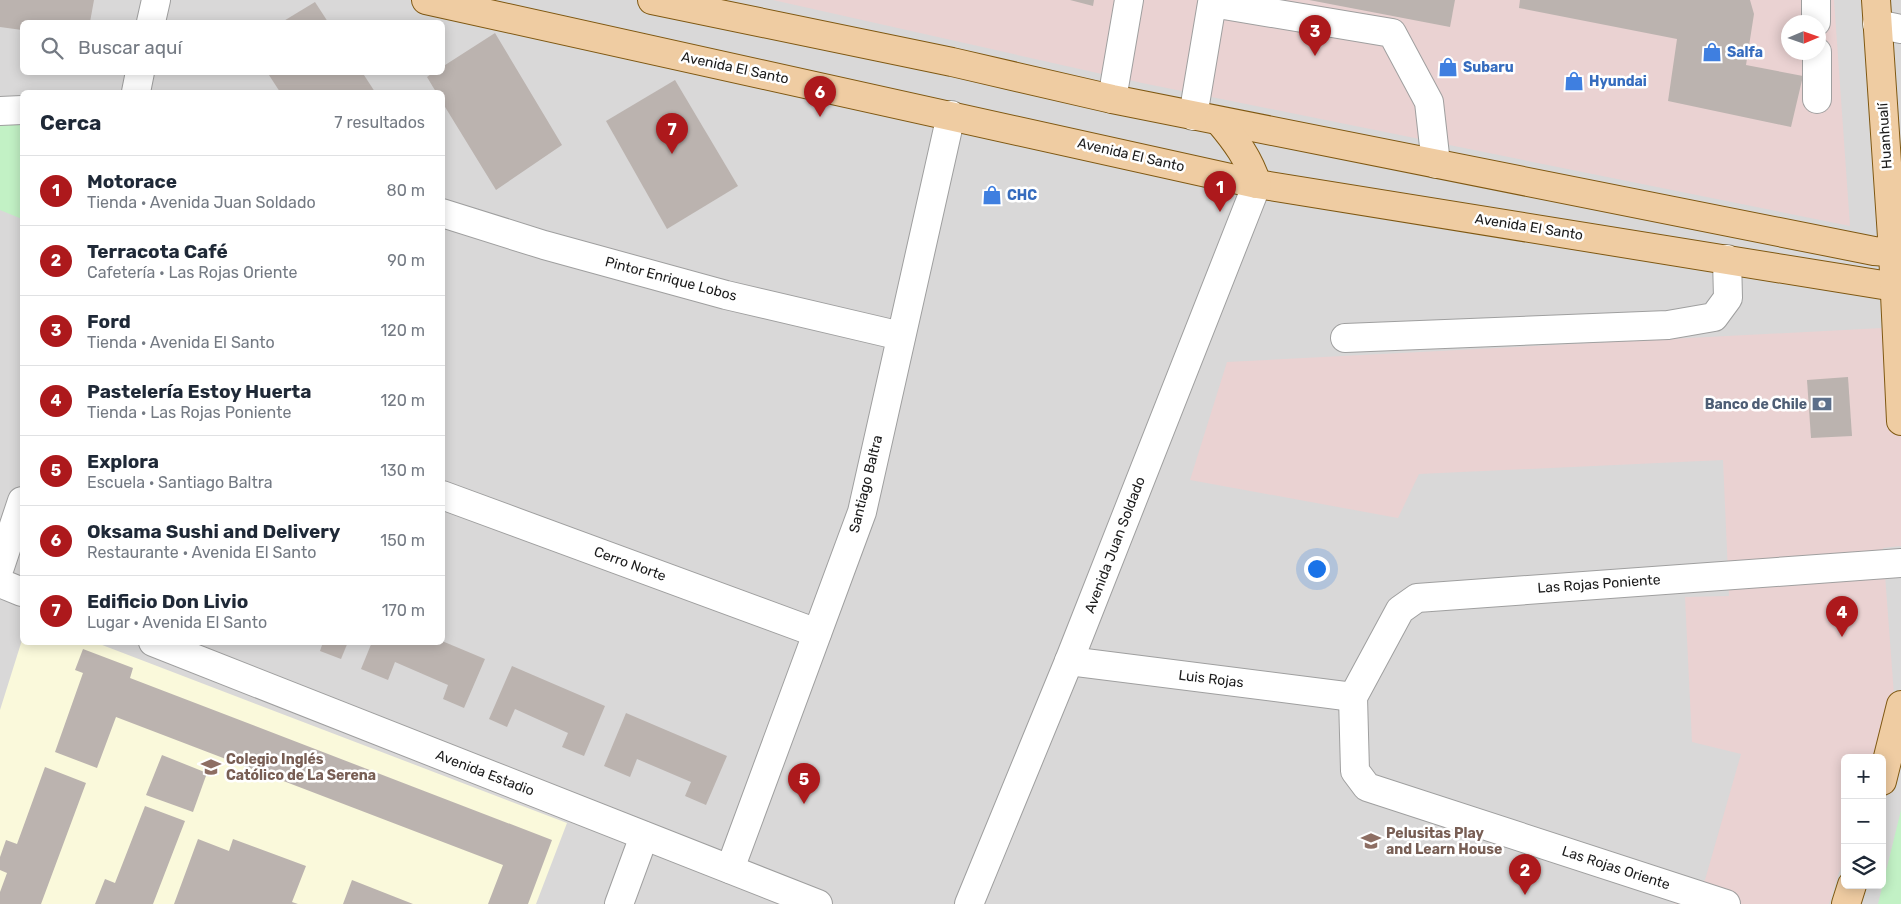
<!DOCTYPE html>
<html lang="es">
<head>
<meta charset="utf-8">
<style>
  body { margin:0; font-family:Rubik,sans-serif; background:#f6f6f7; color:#1f2937 }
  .controls { position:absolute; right:15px; bottom:15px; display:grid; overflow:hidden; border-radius:8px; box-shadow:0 2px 12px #0003 }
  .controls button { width:45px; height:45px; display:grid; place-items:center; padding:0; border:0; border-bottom:1px solid #e0e1e3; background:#fff; color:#1f2937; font:25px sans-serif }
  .compass { position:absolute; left:1781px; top:15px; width:45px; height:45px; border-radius:50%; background:#fff; box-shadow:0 2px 12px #0003; rotate:88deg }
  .you { position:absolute; left:1316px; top:568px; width:18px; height:18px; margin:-12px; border:4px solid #fff; border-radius:50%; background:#1a73e8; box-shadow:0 0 0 8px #1a73e833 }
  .badge { display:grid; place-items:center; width:32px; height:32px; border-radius:50%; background:#ad191c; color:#fff; font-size:16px; font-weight:700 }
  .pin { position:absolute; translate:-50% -41px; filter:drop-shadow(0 1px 2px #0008) }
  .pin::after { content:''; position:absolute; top:26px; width:18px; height:15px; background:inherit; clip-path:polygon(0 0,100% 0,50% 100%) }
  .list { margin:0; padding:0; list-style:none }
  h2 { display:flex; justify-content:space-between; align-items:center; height:65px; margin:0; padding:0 20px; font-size:21px }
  h2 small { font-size:16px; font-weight:400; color:#747a83 }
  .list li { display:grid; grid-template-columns:32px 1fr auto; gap:15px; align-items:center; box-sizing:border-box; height:70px; padding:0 20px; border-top:1px solid #e0e1e3 }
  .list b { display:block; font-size:19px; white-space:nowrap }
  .list p { margin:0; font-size:16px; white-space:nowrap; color:#747a83 }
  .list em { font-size:16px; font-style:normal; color:#747a83 }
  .icon { flex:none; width:28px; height:28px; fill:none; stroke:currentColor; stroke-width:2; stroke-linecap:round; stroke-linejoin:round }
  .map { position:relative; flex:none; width:1901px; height:904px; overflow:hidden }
  .search { position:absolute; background:#fff; box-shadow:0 2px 12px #0003; left:20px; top:20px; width:425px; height:55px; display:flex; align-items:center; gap:12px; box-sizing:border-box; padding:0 18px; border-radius:8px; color:#747a83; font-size:19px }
  .panel { position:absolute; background:#fff; box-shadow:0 2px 12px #0003; left:20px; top:90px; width:425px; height:555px; border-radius:8px }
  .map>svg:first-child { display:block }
  .residential { fill:#d9d8d8; fill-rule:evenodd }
  .commercial { fill:#ead2d2; fill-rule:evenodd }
  .education { fill:#faf9db }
  .park { fill:#c2f1c5 }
  .building { fill:#bbb3af }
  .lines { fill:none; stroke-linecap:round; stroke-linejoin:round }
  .minor-casing { stroke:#9f9f9f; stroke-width:30 }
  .major-casing { stroke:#7f5812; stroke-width:30 }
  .minor { stroke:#fff; stroke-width:28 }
  .major { stroke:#efcca2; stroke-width:28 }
  .labels { text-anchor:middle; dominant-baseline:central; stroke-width:5; stroke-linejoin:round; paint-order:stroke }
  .shop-label { font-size:14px; font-weight:bold; fill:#366cbe; stroke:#fff; text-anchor:start }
  .street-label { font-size:14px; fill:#1b1b1b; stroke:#fff }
  .service-label { font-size:14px; font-weight:bold; fill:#4e5e75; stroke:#fff; text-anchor:end }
  .education-label { font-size:14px; font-weight:bold; fill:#785e54; stroke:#fff; text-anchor:start }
</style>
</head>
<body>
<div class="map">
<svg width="1901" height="904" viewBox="0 0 1901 904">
  <rect width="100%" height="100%" fill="#ebe8e1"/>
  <!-- residential -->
  <path class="residential" d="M0,0h1901v904h-1901zM22,22h420v50h-420zM1788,22h30v30h-30zM22,92h420v550h-420zM1845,758h37v127h-37z"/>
  <!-- commercial -->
  <g class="commercial">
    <path d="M773,0h1061l16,226 -708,-143zM1788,22h30v30h-30z"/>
    <polygon points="1901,327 1901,546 1883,548 1894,695 1874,758 1845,758 1845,854 1829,904 1674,904 1705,880 1741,754 1692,742 1685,597 1729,596 1723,460 1419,474 1398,518 1190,480 1227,362"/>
  </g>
  <!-- education -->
  <polygon class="education" points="22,640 22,642 97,643 567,823 536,904 0,904 0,710"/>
  <!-- park -->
  <g class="park">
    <polygon points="0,120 22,120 22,219 0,210"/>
    <polygon points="1901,810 1901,904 1878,904"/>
  </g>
  <!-- building -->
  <g class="building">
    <polygon points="0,0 94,0 90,22 22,22 22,30 0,27"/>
    <polygon points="1070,0 1094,0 1093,6"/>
    <polygon points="1309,0 1455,0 1450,27"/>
    <polygon points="1520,0 1750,0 1754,14 1746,65 1803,76 1791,127 1668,101 1677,39 1519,8"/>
    <polygon points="315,2 328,22 282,22"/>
    <polygon points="495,33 562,145 496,190 442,102 442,92 436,92 427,77 434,72 442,72 442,67"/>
    <polygon points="267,72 362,72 375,92 280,92"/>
    <polygon points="675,80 738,186 667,229 606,121"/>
    <polygon points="1848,377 1852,436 1811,438 1807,380"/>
    <polygon points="442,641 485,659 464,708 443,699 448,685 395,662 388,680 361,669 372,642"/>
    <polygon points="323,642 348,642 341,659 320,651"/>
    <polygon points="83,649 133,668 130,678 552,840 528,904 488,904 503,865 116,717 97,768 55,752 83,673 75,670"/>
    <polygon points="512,666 605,706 584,756 562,747 568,733 515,709 507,727 489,719"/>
    <polygon points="626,713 727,756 706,805 685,796 691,782 637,759 630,777 604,766"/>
    <polygon points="162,755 207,773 193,812 146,795"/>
    <polygon points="45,767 86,783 41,904 0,904 0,892 7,873 0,870 0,857 6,840 17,844"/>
    <polygon points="145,806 185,821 153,904 95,904 105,879 115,883"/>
    <polygon points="198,839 229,851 233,839 306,866 292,902 298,904 174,904"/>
    <polygon points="352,880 413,904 343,904"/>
  </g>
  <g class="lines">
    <defs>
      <g id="minor">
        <polyline points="1816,0 1816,22"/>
        <polyline points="151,22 156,0"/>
        <polyline points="1877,24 1901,29"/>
        <polyline points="1817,52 1817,99"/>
        <polyline points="136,92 140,72"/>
        <polyline points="1112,99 1129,0"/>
        <polyline points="0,111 22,110"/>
        <polyline points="1193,116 1212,3 1392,33 1429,102 1436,164"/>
        <polyline points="442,213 544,245 726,295 901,336"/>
        <polyline points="1345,338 1668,325 1714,317 1728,298 1727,259"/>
        <polyline points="442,495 817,633"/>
        <polyline points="0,567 22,501"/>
        <polyline points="0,583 22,592"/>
        <polyline points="153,642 818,904"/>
        <polyline points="1069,661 1353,697"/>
        <polyline points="730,869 862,512 951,115"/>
        <polyline points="619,904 644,836"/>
        <polyline points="969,904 1069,661 1257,184"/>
        <polyline points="1726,904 1367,787 1355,771 1353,697 1400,610 1417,598 1901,563"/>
      </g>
      <g id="major">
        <polyline points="426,0 1257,184 1901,288"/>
        <polyline points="652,0 952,62 1112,99 1874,251 1901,253"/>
        <polyline points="1876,0 1893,252 1901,421"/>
        <path d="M1219,121c17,20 30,38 38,63"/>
        <polyline points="1882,781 1901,705"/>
        <polyline points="1846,904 1852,885"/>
      </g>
    </defs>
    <!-- minor casing -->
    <use href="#minor" class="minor-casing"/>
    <!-- major casing -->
    <use href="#major" class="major-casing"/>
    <!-- minor -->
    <use href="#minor" class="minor"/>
    <!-- major -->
    <use href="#major" class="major"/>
  </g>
  <!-- icons -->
  <defs>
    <symbol id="shop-bare" viewBox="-9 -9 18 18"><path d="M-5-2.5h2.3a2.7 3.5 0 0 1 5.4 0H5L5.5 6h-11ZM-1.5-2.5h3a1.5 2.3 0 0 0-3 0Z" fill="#3f7fe0" stroke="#fff" stroke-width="2.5" paint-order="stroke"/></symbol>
    <symbol id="bank-bare" viewBox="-9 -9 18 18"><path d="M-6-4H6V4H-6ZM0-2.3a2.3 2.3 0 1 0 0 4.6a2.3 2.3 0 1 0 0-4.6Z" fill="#5c6f8a" stroke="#fff" stroke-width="2.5" paint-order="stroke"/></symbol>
    <symbol id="school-bare" viewBox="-9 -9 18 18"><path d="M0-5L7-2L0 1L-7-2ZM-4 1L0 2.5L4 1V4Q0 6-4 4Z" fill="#8d6e63" stroke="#fff" stroke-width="2.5" paint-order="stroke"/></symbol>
  </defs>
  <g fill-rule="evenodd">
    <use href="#shop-bare" x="1698" y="38" width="28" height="28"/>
    <use href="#shop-bare" x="1434" y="53" width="28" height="28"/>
    <use href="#shop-bare" x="1560" y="67" width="28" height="28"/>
    <use href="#shop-bare" x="978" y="181" width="28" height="28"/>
    <use href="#bank-bare" x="1808" y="390" width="28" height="28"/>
    <use href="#school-bare" x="197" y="753" width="28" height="28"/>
    <use href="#school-bare" x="1357" y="827" width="28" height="28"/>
  </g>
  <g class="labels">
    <!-- shop labels -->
    <g class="shop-label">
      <text x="1727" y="52">Salfa</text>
      <text x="1463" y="67">Subaru</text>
      <text x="1589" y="81">Hyundai</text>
      <text x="1007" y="195">CHC</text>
    </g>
    <!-- street labels -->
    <g class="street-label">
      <text transform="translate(735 68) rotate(12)">Avenida El Santo</text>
      <text transform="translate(1885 136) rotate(-94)">Huanhualí</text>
      <text transform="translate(1131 155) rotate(13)">Avenida El Santo</text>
      <text transform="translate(1529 227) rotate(9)">Avenida El Santo</text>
      <text transform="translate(671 279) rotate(15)">Pintor Enrique Lobos</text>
      <text transform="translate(866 484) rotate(-76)">Santiago Baltra</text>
      <text transform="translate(1115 545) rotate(-69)">Avenida Juan Soldado</text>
      <text transform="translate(630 564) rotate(20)">Cerro Norte</text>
      <text transform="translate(1599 584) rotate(-4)">Las Rojas Poniente</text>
      <text transform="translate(1211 679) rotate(7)">Luis Rojas</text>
      <text transform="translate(485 773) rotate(21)">Avenida Estadio</text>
      <text transform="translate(1616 868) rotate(18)">Las Rojas Oriente</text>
    </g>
    <!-- service labels -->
    <g class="service-label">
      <text x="1807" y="404">Banco de Chile</text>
    </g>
    <!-- education labels -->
    <g class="education-label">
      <text x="226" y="759">Colegio Inglés<tspan x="226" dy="16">Católico de La Serena</tspan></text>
      <text x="1386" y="833">Pelusitas Play<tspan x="1386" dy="16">and Learn House</tspan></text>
    </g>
  </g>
</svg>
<div class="controls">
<button>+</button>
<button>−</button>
<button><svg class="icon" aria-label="layers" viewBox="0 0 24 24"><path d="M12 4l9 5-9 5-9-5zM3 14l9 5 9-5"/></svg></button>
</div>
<svg class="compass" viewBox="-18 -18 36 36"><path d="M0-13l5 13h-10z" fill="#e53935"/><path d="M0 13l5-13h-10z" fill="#747a83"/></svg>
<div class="you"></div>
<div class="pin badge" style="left:1220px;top:212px">1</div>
<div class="pin badge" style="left:1525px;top:895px">2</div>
<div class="pin badge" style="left:1315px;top:56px">3</div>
<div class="pin badge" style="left:1842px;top:637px">4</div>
<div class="pin badge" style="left:804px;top:804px">5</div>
<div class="pin badge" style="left:820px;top:117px">6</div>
<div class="pin badge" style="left:672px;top:154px">7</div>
<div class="search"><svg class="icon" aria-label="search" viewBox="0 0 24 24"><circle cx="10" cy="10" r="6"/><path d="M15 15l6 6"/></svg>Buscar aquí</div>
<section class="panel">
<h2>Cerca<small>7 resultados</small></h2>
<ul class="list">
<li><span class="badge">1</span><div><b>Motorace</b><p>Tienda · Avenida Juan Soldado</p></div><em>80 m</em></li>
<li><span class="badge">2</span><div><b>Terracota Café</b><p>Cafetería · Las Rojas Oriente</p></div><em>90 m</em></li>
<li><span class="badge">3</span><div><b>Ford</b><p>Tienda · Avenida El Santo</p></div><em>120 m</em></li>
<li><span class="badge">4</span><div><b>Pastelería Estoy Huerta</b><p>Tienda · Las Rojas Poniente</p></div><em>120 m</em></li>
<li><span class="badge">5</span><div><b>Explora</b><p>Escuela · Santiago Baltra</p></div><em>130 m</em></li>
<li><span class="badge">6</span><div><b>Oksama Sushi and Delivery</b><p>Restaurante · Avenida El Santo</p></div><em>150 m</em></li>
<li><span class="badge">7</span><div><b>Edificio Don Livio</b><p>Lugar · Avenida El Santo</p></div><em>170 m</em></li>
</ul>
</section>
</div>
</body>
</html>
